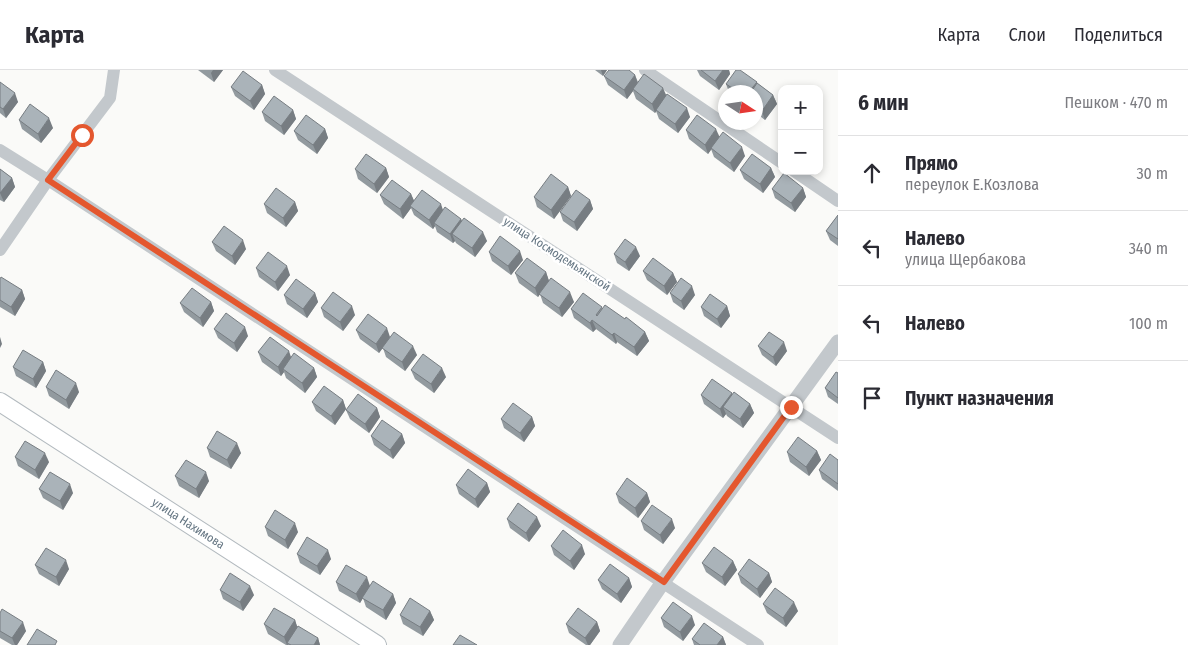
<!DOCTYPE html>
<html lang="ru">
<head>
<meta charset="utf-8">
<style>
  body { margin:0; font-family:"Fira Sans Condensed",sans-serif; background:#f7f7f7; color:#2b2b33 }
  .controls { position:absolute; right:15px; top:15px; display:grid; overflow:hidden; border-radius:10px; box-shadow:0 2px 8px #0003 }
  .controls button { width:45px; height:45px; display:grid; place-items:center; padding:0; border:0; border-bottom:1px solid #e1e1e2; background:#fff; color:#2b2b33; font:25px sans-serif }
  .compass { position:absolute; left:718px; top:15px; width:45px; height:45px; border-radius:50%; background:#fff; box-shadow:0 2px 8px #0003; rotate:102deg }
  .stop { position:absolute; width:15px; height:15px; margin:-11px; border:4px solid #e4572e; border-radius:50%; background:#fff }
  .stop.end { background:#e4572e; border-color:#fff; box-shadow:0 1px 5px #0008 }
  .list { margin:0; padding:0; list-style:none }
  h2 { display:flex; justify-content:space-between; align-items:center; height:65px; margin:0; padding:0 20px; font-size:21px }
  h2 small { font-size:16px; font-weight:400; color:#7c7c81 }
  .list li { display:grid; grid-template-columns:32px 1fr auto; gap:15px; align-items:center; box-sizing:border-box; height:75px; padding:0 20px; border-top:1px solid #e1e1e2 }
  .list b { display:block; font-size:19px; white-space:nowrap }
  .list p { margin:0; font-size:16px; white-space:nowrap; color:#7c7c81 }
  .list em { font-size:16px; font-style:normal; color:#7c7c81 }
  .icon { flex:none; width:28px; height:28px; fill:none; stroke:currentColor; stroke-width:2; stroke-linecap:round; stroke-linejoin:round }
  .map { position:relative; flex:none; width:838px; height:575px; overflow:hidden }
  header { display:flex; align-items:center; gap:30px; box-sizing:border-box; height:70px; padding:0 25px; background:#fff; border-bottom:1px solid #e1e1e2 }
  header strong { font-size:24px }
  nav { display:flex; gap:28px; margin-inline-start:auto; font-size:18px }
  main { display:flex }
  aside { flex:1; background:#fff }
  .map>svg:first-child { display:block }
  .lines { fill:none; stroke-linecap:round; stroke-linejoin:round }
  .secondary-casing { stroke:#b3babf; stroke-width:20 }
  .minor { stroke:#c3c8cc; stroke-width:12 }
  .tertiary { stroke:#c3c8cc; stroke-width:15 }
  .secondary { stroke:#fff; stroke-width:18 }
  .wall { fill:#929a9f }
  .shaded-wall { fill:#777d82 }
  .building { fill:#aab3b9; stroke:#777d82 }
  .route { stroke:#e4572e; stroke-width:6 }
  .labels { text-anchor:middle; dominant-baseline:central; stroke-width:5; stroke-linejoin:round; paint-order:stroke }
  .street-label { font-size:12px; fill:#657683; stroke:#fff }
</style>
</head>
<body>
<header>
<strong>Карта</strong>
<nav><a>Карта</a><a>Слои</a><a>Поделиться</a></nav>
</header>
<main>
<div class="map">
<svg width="838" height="575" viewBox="0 0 838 575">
  <rect width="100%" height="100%" fill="#fafaf8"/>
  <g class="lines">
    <defs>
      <g id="secondary">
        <path id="s1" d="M0,332l377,243"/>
      </g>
    </defs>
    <!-- secondary casing -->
    <use href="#secondary" class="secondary-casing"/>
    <!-- minor -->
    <g class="minor">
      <polyline points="275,0 838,368"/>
      <polyline points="645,0 782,93"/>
      <polyline points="0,80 48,110 758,575"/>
      <polyline points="794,101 838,131"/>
      <polyline points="0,180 48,110 110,28 114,0"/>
    </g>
    <!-- tertiary -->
    <polyline class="tertiary" points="620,575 663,512 838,272"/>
    <!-- secondary -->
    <use href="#secondary" class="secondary"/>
  </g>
  <!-- wall -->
  <g class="wall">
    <polygon points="198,0 223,0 214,12"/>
    <polygon points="595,0 607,0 603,6"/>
    <polygon points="697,0 729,0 730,4 719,20 700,6"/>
    <polygon points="635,5 638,12 666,26 690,47 678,63 659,49 656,41 655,43 636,29 633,21 627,29 608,15 604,6"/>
    <polygon points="0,12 18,32 6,48 0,43"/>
    <polygon points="757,12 757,13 773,25 777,34 765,50 756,43 756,22 729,22 726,14"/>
    <polygon points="262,15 265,24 254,40 235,26 231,17"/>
    <polygon points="293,40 296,49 284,65 265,51 262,42"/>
    <polygon points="19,50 53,58 41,73 22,59"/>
    <polygon points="325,59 328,68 317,84 298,70 294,61"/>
    <polygon points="686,60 719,67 745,86 734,102 714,87 711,79 708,84 689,69"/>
    <polygon points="386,98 389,107 377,123 358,109 355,99"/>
    <polygon points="771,98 775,107 763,123 744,109 740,100"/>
    <polygon points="0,99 12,108 15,117 4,132 0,130"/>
    <polygon points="568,117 571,126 554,149 537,137 534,127"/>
    <polygon points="803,118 806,127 795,142 775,128 772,119"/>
    <polygon points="411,124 414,131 443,140 461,149 462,151 487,171 475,187 456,173 455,171 453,173 437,162 435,156 433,159 414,145 411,138 403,149 384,134 380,125"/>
    <polygon points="590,130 593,139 577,161 563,151 560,142"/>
    <polygon points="295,132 298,141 286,157 267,143 264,134"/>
    <polygon points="838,145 838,176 830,170 826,161"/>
    <polygon points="212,172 246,179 235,195 216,181"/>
    <polygon points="489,182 523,190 511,205 492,191"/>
    <polygon points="614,184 640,186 629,201 617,193"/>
    <polygon points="256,198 290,205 278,221 259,207"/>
    <polygon points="643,201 673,203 677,212 667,225 647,210"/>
    <polygon points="546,202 549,211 574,232 562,247 543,233 540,224 538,227 519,213 515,203"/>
    <polygon points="0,209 22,220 25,229 15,246 0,237"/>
    <polygon points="315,223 318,232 307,248 287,234 284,225"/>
    <polygon points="670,223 695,225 684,240 673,232"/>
    <polygon points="211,232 214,241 203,257 184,242 180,233"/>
    <polygon points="727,236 730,246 721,258 704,246 701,237"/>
    <polygon points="602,237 602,238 625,249 645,262 649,271 637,286 617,272 616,274 596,259 593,262 574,248 571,239"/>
    <polygon points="321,238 355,245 343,261 324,247"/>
    <polygon points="214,259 248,266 237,282 218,268"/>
    <polygon points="356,260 390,267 417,285 405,301 386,287 383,278 379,283 360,269"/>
    <polygon points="758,276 787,281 776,296 762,285"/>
    <polygon points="258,282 292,287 314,298 317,307 305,323 286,308 284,302 281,306 262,292"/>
    <polygon points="43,292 46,301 36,318 16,306 13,297"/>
    <polygon points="411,300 446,307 434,323 415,309"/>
    <polygon points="838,303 838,334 828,327 825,318"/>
    <polygon points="46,317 79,322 69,339 49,326"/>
    <polygon points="701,325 732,325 750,334 754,343 743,358 727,346 726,344 723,348 704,334"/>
    <polygon points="343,330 346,339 335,355 316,341 312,332"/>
    <polygon points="377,338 380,347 369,363 350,349 346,340"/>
    <polygon points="532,347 535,356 524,372 504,358 501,349"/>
    <polygon points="402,364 405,373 393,389 374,375 371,366"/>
    <polygon points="207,378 241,383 231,399 210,387"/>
    <polygon points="817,381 821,390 809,406 790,392 787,382"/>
    <polygon points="15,387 49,392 39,409 18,396"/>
    <polygon points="838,390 838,421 822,409 819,400"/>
    <polygon points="175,406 209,411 199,428 179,416"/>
    <polygon points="487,413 490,422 478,438 459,424 456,415"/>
    <polygon points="39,419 73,423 63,440 43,428"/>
    <polygon points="647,423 650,432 638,448 619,433 616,424"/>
    <polygon points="507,449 541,456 529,472 510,458"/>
    <polygon points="641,451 675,458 663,474 644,460"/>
    <polygon points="265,457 298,462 288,479 268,466"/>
    <polygon points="551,476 585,484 574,500 554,485"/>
    <polygon points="297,484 331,489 320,505 300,493"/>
    <polygon points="733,491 737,500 725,516 706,502 702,493"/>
    <polygon points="35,495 69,499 59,516 39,504"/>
    <polygon points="769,503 772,512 760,528 741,513 738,504"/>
    <polygon points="629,508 632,517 621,533 602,519 598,510"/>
    <polygon points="336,512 370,516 393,524 396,533 386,550 366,537 363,528 360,533 339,521"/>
    <polygon points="220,520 254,525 243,541 223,529"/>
    <polygon points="763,534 798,541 786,557 767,543"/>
    <polygon points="430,541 434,550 423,566 403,554 400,545"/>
    <polygon points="0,543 26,561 17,575 12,575 0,568"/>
    <polygon points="661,548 695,555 683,571 664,557"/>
    <polygon points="295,550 297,557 318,568 320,575 286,575 268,564 264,554"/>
    <polygon points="597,552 600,561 590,575 586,575 569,563 566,554"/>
    <polygon points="723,567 726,575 694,575 692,569"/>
  </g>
  <!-- shaded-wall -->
  <g class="shaded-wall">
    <polygon points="213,0 223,0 214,12 211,3"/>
    <polygon points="601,0 607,0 603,6"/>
    <polygon points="723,0 729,0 730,4 719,20 715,11"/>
    <polygon points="635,5 638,14 633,19 633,21 627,29 624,20"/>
    <polygon points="262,15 265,24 254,40 250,31"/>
    <polygon points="663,18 667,27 655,43 652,34"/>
    <polygon points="15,23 18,32 6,48 3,39"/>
    <polygon points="773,25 777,34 765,50 762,41"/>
    <polygon points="687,38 690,47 678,63 675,54"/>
    <polygon points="293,40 296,49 284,65 281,56"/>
    <polygon points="49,48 53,58 41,73 38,64"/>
    <polygon points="325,59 328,68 317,84 313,75"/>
    <polygon points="716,59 720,68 708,84 705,75"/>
    <polygon points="742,77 745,86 734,102 730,93"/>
    <polygon points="386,98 389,107 377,123 374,114"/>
    <polygon points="771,98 775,107 763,123 760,114"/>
    <polygon points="12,108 15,117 4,132 0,123"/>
    <polygon points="568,117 571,126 554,149 551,140"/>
    <polygon points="803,118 806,127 795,142 791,133"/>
    <polygon points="411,124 415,133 410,136 411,138 403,149 400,139"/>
    <polygon points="590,130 593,139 577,161 574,152"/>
    <polygon points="295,132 298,141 286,157 283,148"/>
    <polygon points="441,134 444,143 434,153 435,156 433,159 429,150"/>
    <polygon points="461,149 464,158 452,164 455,171 453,173 450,164"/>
    <polygon points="483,162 487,171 475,187 472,178"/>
    <polygon points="243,170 246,179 235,195 232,186"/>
    <polygon points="636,177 640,186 629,201 625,192"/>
    <polygon points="520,181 523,190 511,205 508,196"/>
    <polygon points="287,196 290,205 278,221 275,212"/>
    <polygon points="546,202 549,211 538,227 535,218"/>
    <polygon points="673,203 677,212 667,225 664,216"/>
    <polygon points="692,216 695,225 684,240 681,231"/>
    <polygon points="22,220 25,229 15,246 11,237"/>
    <polygon points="570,222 574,232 562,247 559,238"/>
    <polygon points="315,223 318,232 307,248 303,239"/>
    <polygon points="211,232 214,241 203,257 200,248"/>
    <polygon points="352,236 355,245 343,261 340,252"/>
    <polygon points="727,236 730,246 721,258 717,249"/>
    <polygon points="592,250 596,259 593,262 590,253"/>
    <polygon points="245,257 248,266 237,282 234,273"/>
    <polygon points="387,258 390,267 379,283 376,274"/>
    <polygon points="645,262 649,271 637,286 634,277"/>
    <polygon points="614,263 617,272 616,274 612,265"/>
    <polygon points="0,267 2,274 0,278"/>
    <polygon points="784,272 787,281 776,296 773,287"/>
    <polygon points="413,276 417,285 405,301 402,292"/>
    <polygon points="289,281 292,290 283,299 284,302 281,306 278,297"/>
    <polygon points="43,292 46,301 36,318 33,309"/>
    <polygon points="314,298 317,307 305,323 302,313"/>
    <polygon points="442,298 446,307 434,323 431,314"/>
    <polygon points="76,313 79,322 69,339 66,330"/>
    <polygon points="732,323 735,332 723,337 726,344 723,348 720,339"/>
    <polygon points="343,330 346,339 335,355 331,346"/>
    <polygon points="750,334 754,343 743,358 740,349"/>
    <polygon points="377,338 380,347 369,363 365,354"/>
    <polygon points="532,347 535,356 524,372 520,363"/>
    <polygon points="402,364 405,373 393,389 390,380"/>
    <polygon points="237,373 241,383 231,399 227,390"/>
    <polygon points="817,381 821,390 809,406 806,397"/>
    <polygon points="45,383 49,392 39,409 35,400"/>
    <polygon points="206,402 209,411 199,428 196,419"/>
    <polygon points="487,413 490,422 478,438 475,429"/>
    <polygon points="70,414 73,423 63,440 60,431"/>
    <polygon points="647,423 650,432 638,448 635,438"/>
    <polygon points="537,447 541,456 529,472 526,463"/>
    <polygon points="672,449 675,458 663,474 660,465"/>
    <polygon points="295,453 298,462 288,479 285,470"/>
    <polygon points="582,475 585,484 574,500 570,491"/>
    <polygon points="328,480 331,489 320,505 317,496"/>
    <polygon points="66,490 69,499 59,516 56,507"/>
    <polygon points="733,491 737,500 725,516 722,507"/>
    <polygon points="769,503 772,512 760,528 757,519"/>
    <polygon points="367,507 370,516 360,533 356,524"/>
    <polygon points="629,508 632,517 621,533 617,524"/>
    <polygon points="250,516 254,525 243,541 240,532"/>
    <polygon points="393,524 396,533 386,550 383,540"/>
    <polygon points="794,532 798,541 786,557 783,548"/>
    <polygon points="430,541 434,550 423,566 420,557"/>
    <polygon points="692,546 695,555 683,571 680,562"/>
    <polygon points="295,550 298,559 287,573 288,575 287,575 284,567"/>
    <polygon points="23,552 26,561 17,575 15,575 12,568"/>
    <polygon points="597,552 600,561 590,575 588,575 585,568"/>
    <polygon points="723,567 726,575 717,575"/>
    <polygon points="318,568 320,575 314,575"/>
  </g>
  <!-- building -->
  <g class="building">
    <polygon points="609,0 629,0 635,5 624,20 604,6"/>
    <polygon points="701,0 723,0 715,11"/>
    <polygon points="736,0 740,0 757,12 749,22 738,22 726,14"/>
    <polygon points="243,1 262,15 250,31 231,17"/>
    <polygon points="644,4 663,18 652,34 633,19"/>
    <polygon points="0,12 15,23 3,39 0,37"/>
    <polygon points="757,13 773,25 762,41 756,36 756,22 751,22"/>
    <polygon points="667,24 687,38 675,54 656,40"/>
    <polygon points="274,26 293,40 281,56 262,42"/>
    <polygon points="30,34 49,48 38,64 19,50"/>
    <polygon points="306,45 325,59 313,75 294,61"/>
    <polygon points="697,45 716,59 705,75 686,60"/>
    <polygon points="723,62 742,77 730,93 711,78"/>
    <polygon points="366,84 386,98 374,114 355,99"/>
    <polygon points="752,84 771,98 760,114 740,100"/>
    <polygon points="0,99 12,108 0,123"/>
    <polygon points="784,103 803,118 791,133 772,119"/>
    <polygon points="551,104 568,117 551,140 534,127"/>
    <polygon points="392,110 411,124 400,139 380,125"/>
    <polygon points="276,118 295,132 283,148 264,134"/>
    <polygon points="422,120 441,134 429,150 410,136"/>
    <polygon points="576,120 590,130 574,152 560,142"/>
    <polygon points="445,137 461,149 450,164 434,153"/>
    <polygon points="838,145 838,169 826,161"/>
    <polygon points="464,148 483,162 472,178 452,164"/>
    <polygon points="224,156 243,170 232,186 212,172"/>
    <polygon points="500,166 520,181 508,196 489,182"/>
    <polygon points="625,169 636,177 625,192 614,184"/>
    <polygon points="268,182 287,196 275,212 256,198"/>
    <polygon points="527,188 546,202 535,218 515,203"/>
    <polygon points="653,188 673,203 664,216 643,201"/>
    <polygon points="1,207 22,220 11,237 0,230 0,209"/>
    <polygon points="551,208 570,222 559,238 539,224"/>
    <polygon points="681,208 692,216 681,231 670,223"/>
    <polygon points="296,209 315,223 303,239 284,225"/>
    <polygon points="192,218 211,232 200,248 180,233"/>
    <polygon points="333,222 352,236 340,252 321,238"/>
    <polygon points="583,223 602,237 596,245 597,246 605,235 625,249 626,247 645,262 634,277 614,263 612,265 592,250 590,253 571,239"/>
    <polygon points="710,224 727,236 717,249 701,237"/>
    <polygon points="226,243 245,257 234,273 214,259"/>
    <polygon points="368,244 387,258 376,274 356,260"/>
    <polygon points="394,262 413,276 402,292 382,278"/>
    <polygon points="769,262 784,272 773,287 758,276"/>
    <polygon points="270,267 289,281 278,297 258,282"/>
    <polygon points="23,280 43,292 33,309 13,297"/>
    <polygon points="294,283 314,298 302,313 283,299"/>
    <polygon points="423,284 442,298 431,314 411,300"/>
    <polygon points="56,300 76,313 66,330 46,317"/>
    <polygon points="836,302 838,303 838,328 825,318"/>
    <polygon points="712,309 732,323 720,339 701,325"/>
    <polygon points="324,316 343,330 331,346 312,332"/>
    <polygon points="734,322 750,334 740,349 723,337"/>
    <polygon points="358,324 377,338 365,354 346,340"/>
    <polygon points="513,333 532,347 520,363 501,349"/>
    <polygon points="382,350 402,364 390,380 371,366"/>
    <polygon points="217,361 237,373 227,390 207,378"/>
    <polygon points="798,367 817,381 806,397 787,382"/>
    <polygon points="25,371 45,383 35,400 15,387"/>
    <polygon points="830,384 838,390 838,414 819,400"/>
    <polygon points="186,390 206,402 196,419 175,406"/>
    <polygon points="468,399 487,413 475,429 456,415"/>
    <polygon points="50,402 70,414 60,431 39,419"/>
    <polygon points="627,408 647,423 635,438 616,424"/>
    <polygon points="518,433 537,447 526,463 507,449"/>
    <polygon points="652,435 672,449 660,465 641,451"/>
    <polygon points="275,440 295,453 285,470 265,457"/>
    <polygon points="563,460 582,475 570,491 551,476"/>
    <polygon points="307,467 328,480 317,496 297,484"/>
    <polygon points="714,477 733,491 722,507 702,493"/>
    <polygon points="46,478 66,490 56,507 35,495"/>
    <polygon points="749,489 769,503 757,519 738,504"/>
    <polygon points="610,494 629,508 617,524 598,510"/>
    <polygon points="346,495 367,507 356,524 336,512"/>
    <polygon points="230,503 250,516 240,532 220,520"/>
    <polygon points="373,511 393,524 383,540 362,528"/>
    <polygon points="775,518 794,532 783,548 763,534"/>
    <polygon points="410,528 430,541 420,557 400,545"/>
    <polygon points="673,532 692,546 680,562 661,548"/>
    <polygon points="274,538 295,550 284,567 264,554"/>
    <polygon points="578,538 597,552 585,568 566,554"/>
    <polygon points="2,539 23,552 12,568 0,561 0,543"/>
    <polygon points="704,553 723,567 717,575 700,575 692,569"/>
    <polygon points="298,556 318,568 314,575 291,575 287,573"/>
    <polygon points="37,559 57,571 55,575 27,575"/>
    <polygon points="460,565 477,575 453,575"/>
  </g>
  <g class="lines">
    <!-- route -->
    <polyline class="route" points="82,65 48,110 664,512 791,337"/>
  </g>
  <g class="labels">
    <!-- street labels -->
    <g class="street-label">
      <text transform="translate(557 184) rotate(33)">улица Космодемьянской</text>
      <text stroke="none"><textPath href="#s1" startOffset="224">улица Нахимова</textPath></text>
    </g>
  </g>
</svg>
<div class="controls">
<button>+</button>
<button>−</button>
</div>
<svg class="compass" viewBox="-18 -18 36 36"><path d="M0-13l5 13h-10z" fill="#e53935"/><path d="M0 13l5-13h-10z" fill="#7c7c81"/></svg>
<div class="stop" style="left:82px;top:65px"></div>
<div class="stop end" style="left:791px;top:337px"></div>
</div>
<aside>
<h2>6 мин<small>Пешком · 470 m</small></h2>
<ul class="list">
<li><svg class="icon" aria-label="ahead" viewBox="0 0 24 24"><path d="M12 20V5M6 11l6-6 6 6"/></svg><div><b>Прямо</b><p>переулок Е.Козлова</p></div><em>30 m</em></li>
<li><svg class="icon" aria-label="left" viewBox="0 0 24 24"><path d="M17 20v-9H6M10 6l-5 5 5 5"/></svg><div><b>Налево</b><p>улица Щербакова</p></div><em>340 m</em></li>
<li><svg class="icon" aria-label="left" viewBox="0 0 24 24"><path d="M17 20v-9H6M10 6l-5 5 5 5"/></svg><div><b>Налево</b></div><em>100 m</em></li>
<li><svg class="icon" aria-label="arrive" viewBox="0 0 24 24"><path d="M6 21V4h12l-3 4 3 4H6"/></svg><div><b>Пункт назначения</b></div></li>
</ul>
</aside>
</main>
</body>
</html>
